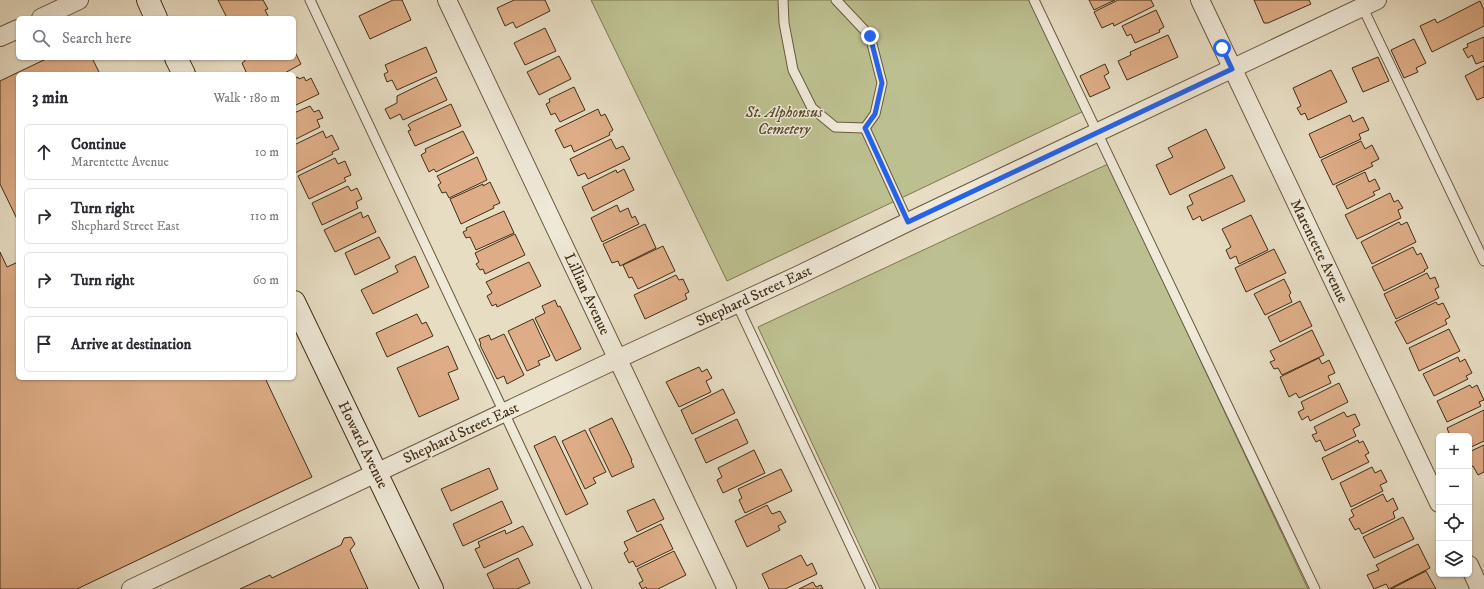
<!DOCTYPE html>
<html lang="en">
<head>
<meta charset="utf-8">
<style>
  body { margin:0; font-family:"IM FELL DW Pica",serif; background:#f2f2f3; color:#2b2b33 }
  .controls { position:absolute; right:12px; bottom:12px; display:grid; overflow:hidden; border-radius:6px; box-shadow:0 1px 3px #0004 }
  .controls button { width:36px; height:36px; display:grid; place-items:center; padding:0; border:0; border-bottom:1px solid #e1e1e2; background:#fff; color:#2b2b33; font:20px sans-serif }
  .stop { position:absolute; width:12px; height:12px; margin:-9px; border:3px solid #2563eb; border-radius:50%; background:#fff }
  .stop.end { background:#2563eb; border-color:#fff; box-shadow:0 1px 4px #0008 }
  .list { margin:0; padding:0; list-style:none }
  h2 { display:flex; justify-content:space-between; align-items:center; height:52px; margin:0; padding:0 16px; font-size:17px }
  h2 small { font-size:13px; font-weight:400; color:#7c7c81 }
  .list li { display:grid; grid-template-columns:26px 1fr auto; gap:12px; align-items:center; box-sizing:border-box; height:56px; margin:0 8px 8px; padding:0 8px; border:1px solid #e1e1e2; border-radius:6px }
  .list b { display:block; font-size:15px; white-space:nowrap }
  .list p { margin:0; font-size:13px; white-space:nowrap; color:#7c7c81 }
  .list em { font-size:13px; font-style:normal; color:#7c7c81 }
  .icon { flex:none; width:22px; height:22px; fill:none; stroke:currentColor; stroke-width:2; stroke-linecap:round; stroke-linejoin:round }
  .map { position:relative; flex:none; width:1484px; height:589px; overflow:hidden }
  .search { position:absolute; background:#fff; box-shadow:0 1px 3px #0004; left:16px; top:16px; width:280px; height:44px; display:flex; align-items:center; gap:10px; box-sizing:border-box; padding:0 14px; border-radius:6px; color:#7c7c81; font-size:15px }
  .panel { position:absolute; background:#fff; box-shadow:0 1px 3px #0004; left:16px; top:72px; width:280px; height:308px; border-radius:6px }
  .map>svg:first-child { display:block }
  .green { fill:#bcbf8f; stroke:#7f7652 }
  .building { fill:#dead87; stroke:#422d15 }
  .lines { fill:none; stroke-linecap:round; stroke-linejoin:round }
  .lane-casing { stroke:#6b5940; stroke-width:11 }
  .street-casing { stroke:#6b5940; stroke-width:20 }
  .secondary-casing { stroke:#422d15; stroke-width:24 }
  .lane { stroke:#efe9d8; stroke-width:9 }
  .street { stroke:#efe9d8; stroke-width:18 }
  .secondary { stroke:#efe9d8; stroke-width:22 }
  .route { stroke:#2563eb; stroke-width:5 }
  .labels { text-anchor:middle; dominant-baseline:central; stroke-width:3; stroke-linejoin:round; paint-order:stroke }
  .park-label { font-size:15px; font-style:italic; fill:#5a4a2d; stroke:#efe9d8 }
  .street-label { font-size:15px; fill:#422d15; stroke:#efe9d8 }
</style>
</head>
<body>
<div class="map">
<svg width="1484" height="589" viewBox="0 0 1484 589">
  <rect width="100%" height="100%" fill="#e7ddc3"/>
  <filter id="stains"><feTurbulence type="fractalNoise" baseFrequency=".005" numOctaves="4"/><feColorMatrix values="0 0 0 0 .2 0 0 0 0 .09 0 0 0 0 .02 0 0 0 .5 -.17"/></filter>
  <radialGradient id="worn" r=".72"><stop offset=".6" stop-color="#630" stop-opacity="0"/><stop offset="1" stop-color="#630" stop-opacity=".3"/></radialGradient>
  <!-- green -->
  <g class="green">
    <polygon points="591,0 1030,0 1084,111 727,281"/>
    <polygon points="1108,164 1308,589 880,589 758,327"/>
  </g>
  <!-- building -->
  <g class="building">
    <polygon points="218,0 263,0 268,9 265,10 269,18 223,18 226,16"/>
    <polygon points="393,0 402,0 411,20 370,39 359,16"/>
    <polygon points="514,0 545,0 550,11 516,28 513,22 505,26 497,8"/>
    <polygon points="1089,0 1115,0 1094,10"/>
    <polygon points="1118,0 1151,0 1154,6 1114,26 1113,23 1102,28 1094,12"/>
    <polygon points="1254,0 1309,0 1311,4 1268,23 1264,23"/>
    <polygon points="1480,1 1484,10 1484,26 1432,52 1420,26 1435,19 1437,23"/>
    <polygon points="1156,10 1164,27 1159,30 1160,32 1135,43 1131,34 1127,36 1122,26"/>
    <polygon points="545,28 556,51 525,65 514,43"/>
    <polygon points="1168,35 1178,57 1127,80 1118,61 1131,55 1130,52"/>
    <polygon points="1484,37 1484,61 1476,64 1472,55 1468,58 1463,49 1468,47 1467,44"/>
    <polygon points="1414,39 1426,63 1416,68 1418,72 1404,78 1391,50"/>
    <polygon points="426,47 437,72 397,90 392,80 387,82 384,74 388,72 385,65"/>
    <polygon points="294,50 301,64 283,74 247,74 242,63 245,61 244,58 294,58"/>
    <polygon points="559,56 571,79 539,95 527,72"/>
    <polygon points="1378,57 1389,81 1363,92 1352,68"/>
    <polygon points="48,58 92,58 100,74 18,74 18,221 0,184 0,81"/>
    <polygon points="1105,64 1109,73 1104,76 1110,88 1090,97 1080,76"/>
    <polygon points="1484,66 1484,97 1477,100 1465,76"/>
    <polygon points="1331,70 1347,102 1308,120 1305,113 1301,115 1297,108 1301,106 1293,88"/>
    <polygon points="298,77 299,79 304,77 306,81 311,78 319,94 294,106 294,78"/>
    <polygon points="436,77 447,100 403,120 400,114 390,119 385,109 397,103 397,96"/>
    <polygon points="574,87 585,110 560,122 555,113 551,115 546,104 550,102 549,99"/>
    <polygon points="451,104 461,126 415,146 408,131 411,130 408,125 412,122"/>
    <polygon points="310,106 314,112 319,110 323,118 317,120 320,127 294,140 294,113"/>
    <polygon points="598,109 601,116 605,114 613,130 609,133 610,135 574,152 571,145 564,148 555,130"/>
    <polygon points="1350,115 1353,122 1363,117 1369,130 1359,134 1361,139 1320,158 1309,134"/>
    <polygon points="1206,129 1225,168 1170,195 1156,165 1173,157 1168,148"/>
    <polygon points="323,131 326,138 332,135 339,149 332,152 333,154 295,173 294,145"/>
    <polygon points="463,131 474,153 436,172 434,169 429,172 421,155 426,152 425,149"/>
    <polygon points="611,139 616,149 623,146 630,159 588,179 585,173 578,176 570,159"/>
    <polygon points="1361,141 1365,149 1372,145 1379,159 1371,163 1373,166 1333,185 1321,160"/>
    <polygon points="477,157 487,180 449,198 446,192 442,193 438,185 441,183 437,176"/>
    <polygon points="335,158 338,164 345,161 351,175 344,178 346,181 309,199 298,176"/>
    <polygon points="624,169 634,190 593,211 582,187 616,170 617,173"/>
    <polygon points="1365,172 1369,182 1375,179 1380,189 1373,192 1375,195 1347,209 1336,186"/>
    <polygon points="1232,175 1245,201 1202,221 1200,216 1193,220 1187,207 1193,204 1189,195"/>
    <polygon points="490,182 500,203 493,206 494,208 461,224 450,199 483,184 483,186"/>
    <polygon points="348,186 351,191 357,188 362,199 356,202 358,208 322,225 312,203"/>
    <polygon points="1390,193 1394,202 1398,200 1403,208 1398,210 1401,218 1357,239 1345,215"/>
    <polygon points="617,205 620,212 628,208 632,218 635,216 639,224 602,242 591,218"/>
    <polygon points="504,211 514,233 476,250 470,237 466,238 463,232 467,230 466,228"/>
    <polygon points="361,212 363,218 368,215 376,232 335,252 324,230"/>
    <polygon points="1251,215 1268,250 1239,264 1236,256 1230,259 1226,250 1231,247 1222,229"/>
    <polygon points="1399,222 1401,225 1407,222 1416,242 1372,264 1361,242"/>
    <polygon points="645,224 656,248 620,266 618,261 612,263 603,244"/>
    <polygon points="515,234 525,255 485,274 483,269 480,270 476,264 479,262 475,253"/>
    <polygon points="379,237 390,258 355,275 345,253"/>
    <polygon points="663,246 675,271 638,289 632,277 629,278 623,265"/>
    <polygon points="1413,247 1417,255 1421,253 1428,268 1424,270 1425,271 1384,291 1372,267"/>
    <polygon points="1274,249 1286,273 1246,292 1235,268"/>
    <polygon points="0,252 7,267 18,262 18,378 265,378 312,477 77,589 0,589"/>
    <polygon points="415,256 429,287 373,314 361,290 398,272 395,266"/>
    <polygon points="529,262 541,286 497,307 496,304 492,306 487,296 492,293 486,282"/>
    <polygon points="1427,273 1430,279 1435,277 1439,287 1435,289 1439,298 1396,319 1384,294"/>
    <polygon points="676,275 679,280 683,279 689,292 685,294 687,299 645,319 634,295"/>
    <polygon points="1284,279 1291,293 1289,295 1292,302 1265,315 1254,294"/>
    <polygon points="555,300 558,307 560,306 581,349 556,361 535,318 545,313 542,306"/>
    <polygon points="1300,301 1312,326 1280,342 1268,317"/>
    <polygon points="1436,302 1438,305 1443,303 1450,317 1445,320 1447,324 1407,344 1395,322"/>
    <polygon points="417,314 422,324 426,322 433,336 387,357 376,333"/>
    <polygon points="533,319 550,356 538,361 540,365 527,371 508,331"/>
    <polygon points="1449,329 1460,351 1419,371 1409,348"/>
    <polygon points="1312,330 1324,355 1282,375 1278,368 1274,369 1270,362 1275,360 1270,351"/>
    <polygon points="504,334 524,375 507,384 504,376 497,379 480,345 481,344 479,339 489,335 491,340"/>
    <polygon points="448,346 458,369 448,373 459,399 419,417 397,368"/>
    <polygon points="1458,357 1460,362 1465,359 1472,373 1466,376 1468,379 1434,396 1423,374"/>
    <polygon points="1319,358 1322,364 1329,360 1335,373 1328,376 1331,383 1299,398 1296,393 1289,397 1280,377"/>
    <polygon points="699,367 702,372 707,369 712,378 706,381 711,392 679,407 666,382"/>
    <polygon points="1339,383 1348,402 1310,421 1308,416 1302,420 1298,412 1304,409 1301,402"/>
    <polygon points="1470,385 1472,388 1477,385 1484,400 1479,402 1481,406 1447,422 1437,401"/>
    <polygon points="723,389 735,413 692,434 681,410"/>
    <polygon points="1484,410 1484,441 1469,448 1469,436 1450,436 1447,428"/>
    <polygon points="1344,412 1347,417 1355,414 1360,425 1353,429 1356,436 1325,451 1320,440 1316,442 1312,435 1317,433 1314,427"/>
    <polygon points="612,418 632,460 631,461 634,467 612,477 589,429"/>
    <polygon points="737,419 748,443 706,463 695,439"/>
    <polygon points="585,430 606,472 593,478 596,483 585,489 562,441"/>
    <polygon points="555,436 588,504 566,515 534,446"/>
    <polygon points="1358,440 1359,443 1363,441 1369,453 1365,455 1369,462 1332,480 1322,458"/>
    <polygon points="1484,445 1484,472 1478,475 1473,466 1470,467 1469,465 1469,461 1470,460 1469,452"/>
    <polygon points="754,450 765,473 723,493 717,480 722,477 718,468"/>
    <polygon points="1372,467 1375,473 1381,470 1387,482 1380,485 1383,491 1351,507 1340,483"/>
    <polygon points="489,468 498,489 451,511 441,489"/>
    <polygon points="781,469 792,491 745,513 739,500 742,498 738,489"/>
    <polygon points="1383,494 1387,502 1393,498 1398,509 1393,512 1395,518 1362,534 1359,528 1355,530 1349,519 1354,516 1351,510"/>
    <polygon points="654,499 664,519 637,532 627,511"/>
    <polygon points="502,501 512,523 463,546 453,524"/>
    <polygon points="767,505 772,514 780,511 786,522 778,526 780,530 747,547 735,521"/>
    <polygon points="1403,517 1414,539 1374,558 1363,537"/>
    <polygon points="661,524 673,549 636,567 633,561 629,563 624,553 628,550 624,542"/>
    <polygon points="523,526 533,545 484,568 475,549 480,547 478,542 505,530 506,534"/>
    <polygon points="351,537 355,544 350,550 368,589 240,589 270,575 272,578 341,545 344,538"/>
    <polygon points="1418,544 1430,568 1389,589 1386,584 1374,589 1367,575 1379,570 1376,565"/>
    <polygon points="674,551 686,575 658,589 647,589 646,587 642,589 639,583 643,581 637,569"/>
    <polygon points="801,555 807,566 812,563 817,574 785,589 769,589 762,574"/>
    <polygon points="518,558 530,583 517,589 494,589 487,574"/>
    <polygon points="1426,571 1436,589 1391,589"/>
    <polygon points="813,582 816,587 821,585 823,589 799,589"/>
  </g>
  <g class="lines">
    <defs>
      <g id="lane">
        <polyline points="310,0 587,589"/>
        <polyline points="783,0 784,23 793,70 812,108 835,127 865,128"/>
        <polyline points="836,0 870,36 882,83 875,114 865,128"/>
        <polyline points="1034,0 1315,589"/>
        <polyline points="1361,4 1484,261"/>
        <polyline points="865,128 908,222"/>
        <polyline points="737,304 871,589"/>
      </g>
      <g id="street">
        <polyline points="447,0 727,589"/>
        <polyline points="1200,0 1439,503"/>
        <polyline points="41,18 79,0"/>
        <polyline points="0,37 18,29"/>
        <polyline points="1469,565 1480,589"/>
        <polyline points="131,589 600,367 799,275 908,222 1377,0"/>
      </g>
      <g id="secondary">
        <polyline points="148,0 156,18"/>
        <polyline points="176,58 184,74"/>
        <polyline points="294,302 432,589"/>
      </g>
    </defs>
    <!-- lane casing -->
    <use href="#lane" class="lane-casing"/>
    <!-- street casing -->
    <use href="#street" class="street-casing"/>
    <!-- secondary casing -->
    <use href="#secondary" class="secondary-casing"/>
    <!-- lane -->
    <use href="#lane" class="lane"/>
    <!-- street -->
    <use href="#street" class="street"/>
    <!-- secondary -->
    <use href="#secondary" class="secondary"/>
  </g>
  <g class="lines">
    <!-- route -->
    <polyline class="route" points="870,36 882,83 875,114 865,128 908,222 1232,69 1222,48"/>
  </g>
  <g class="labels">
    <!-- park labels -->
    <g class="park-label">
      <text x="784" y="112">St. Alphonsus<tspan x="784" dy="17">Cemetery</tspan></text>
    </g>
    <!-- street labels -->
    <g class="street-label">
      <text transform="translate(1319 251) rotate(64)">Marentette Avenue</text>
      <text transform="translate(587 294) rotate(65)">Lillian Avenue</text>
      <text transform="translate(754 296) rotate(-25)">Shephard Street East</text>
      <text transform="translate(461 433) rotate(-25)">Shephard Street East</text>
      <text transform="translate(363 445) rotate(64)">Howard Avenue</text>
    </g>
  </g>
  <rect width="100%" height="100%" filter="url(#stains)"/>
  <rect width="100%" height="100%" fill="url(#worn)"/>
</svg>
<div class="controls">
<button>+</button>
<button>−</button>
<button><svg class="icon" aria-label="locate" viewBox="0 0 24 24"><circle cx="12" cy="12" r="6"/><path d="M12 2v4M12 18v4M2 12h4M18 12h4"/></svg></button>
<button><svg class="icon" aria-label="layers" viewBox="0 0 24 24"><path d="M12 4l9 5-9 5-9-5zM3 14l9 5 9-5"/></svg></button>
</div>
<div class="stop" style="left:1222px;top:48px"></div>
<div class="stop end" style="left:870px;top:36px"></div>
<div class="search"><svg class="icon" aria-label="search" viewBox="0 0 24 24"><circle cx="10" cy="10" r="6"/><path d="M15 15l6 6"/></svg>Search here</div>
<section class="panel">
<h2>3 min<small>Walk · 180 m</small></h2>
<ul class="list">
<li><svg class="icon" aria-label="ahead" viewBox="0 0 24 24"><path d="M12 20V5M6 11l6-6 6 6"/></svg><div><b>Continue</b><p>Marentette Avenue</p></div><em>10 m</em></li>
<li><svg class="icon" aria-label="right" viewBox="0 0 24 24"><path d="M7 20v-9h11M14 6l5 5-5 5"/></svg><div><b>Turn right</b><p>Shephard Street East</p></div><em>110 m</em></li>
<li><svg class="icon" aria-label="right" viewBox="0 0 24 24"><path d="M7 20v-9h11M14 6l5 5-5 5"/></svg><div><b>Turn right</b></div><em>60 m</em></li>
<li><svg class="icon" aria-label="arrive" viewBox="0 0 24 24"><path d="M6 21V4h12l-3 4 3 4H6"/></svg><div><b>Arrive at destination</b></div></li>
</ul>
</section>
</div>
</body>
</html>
